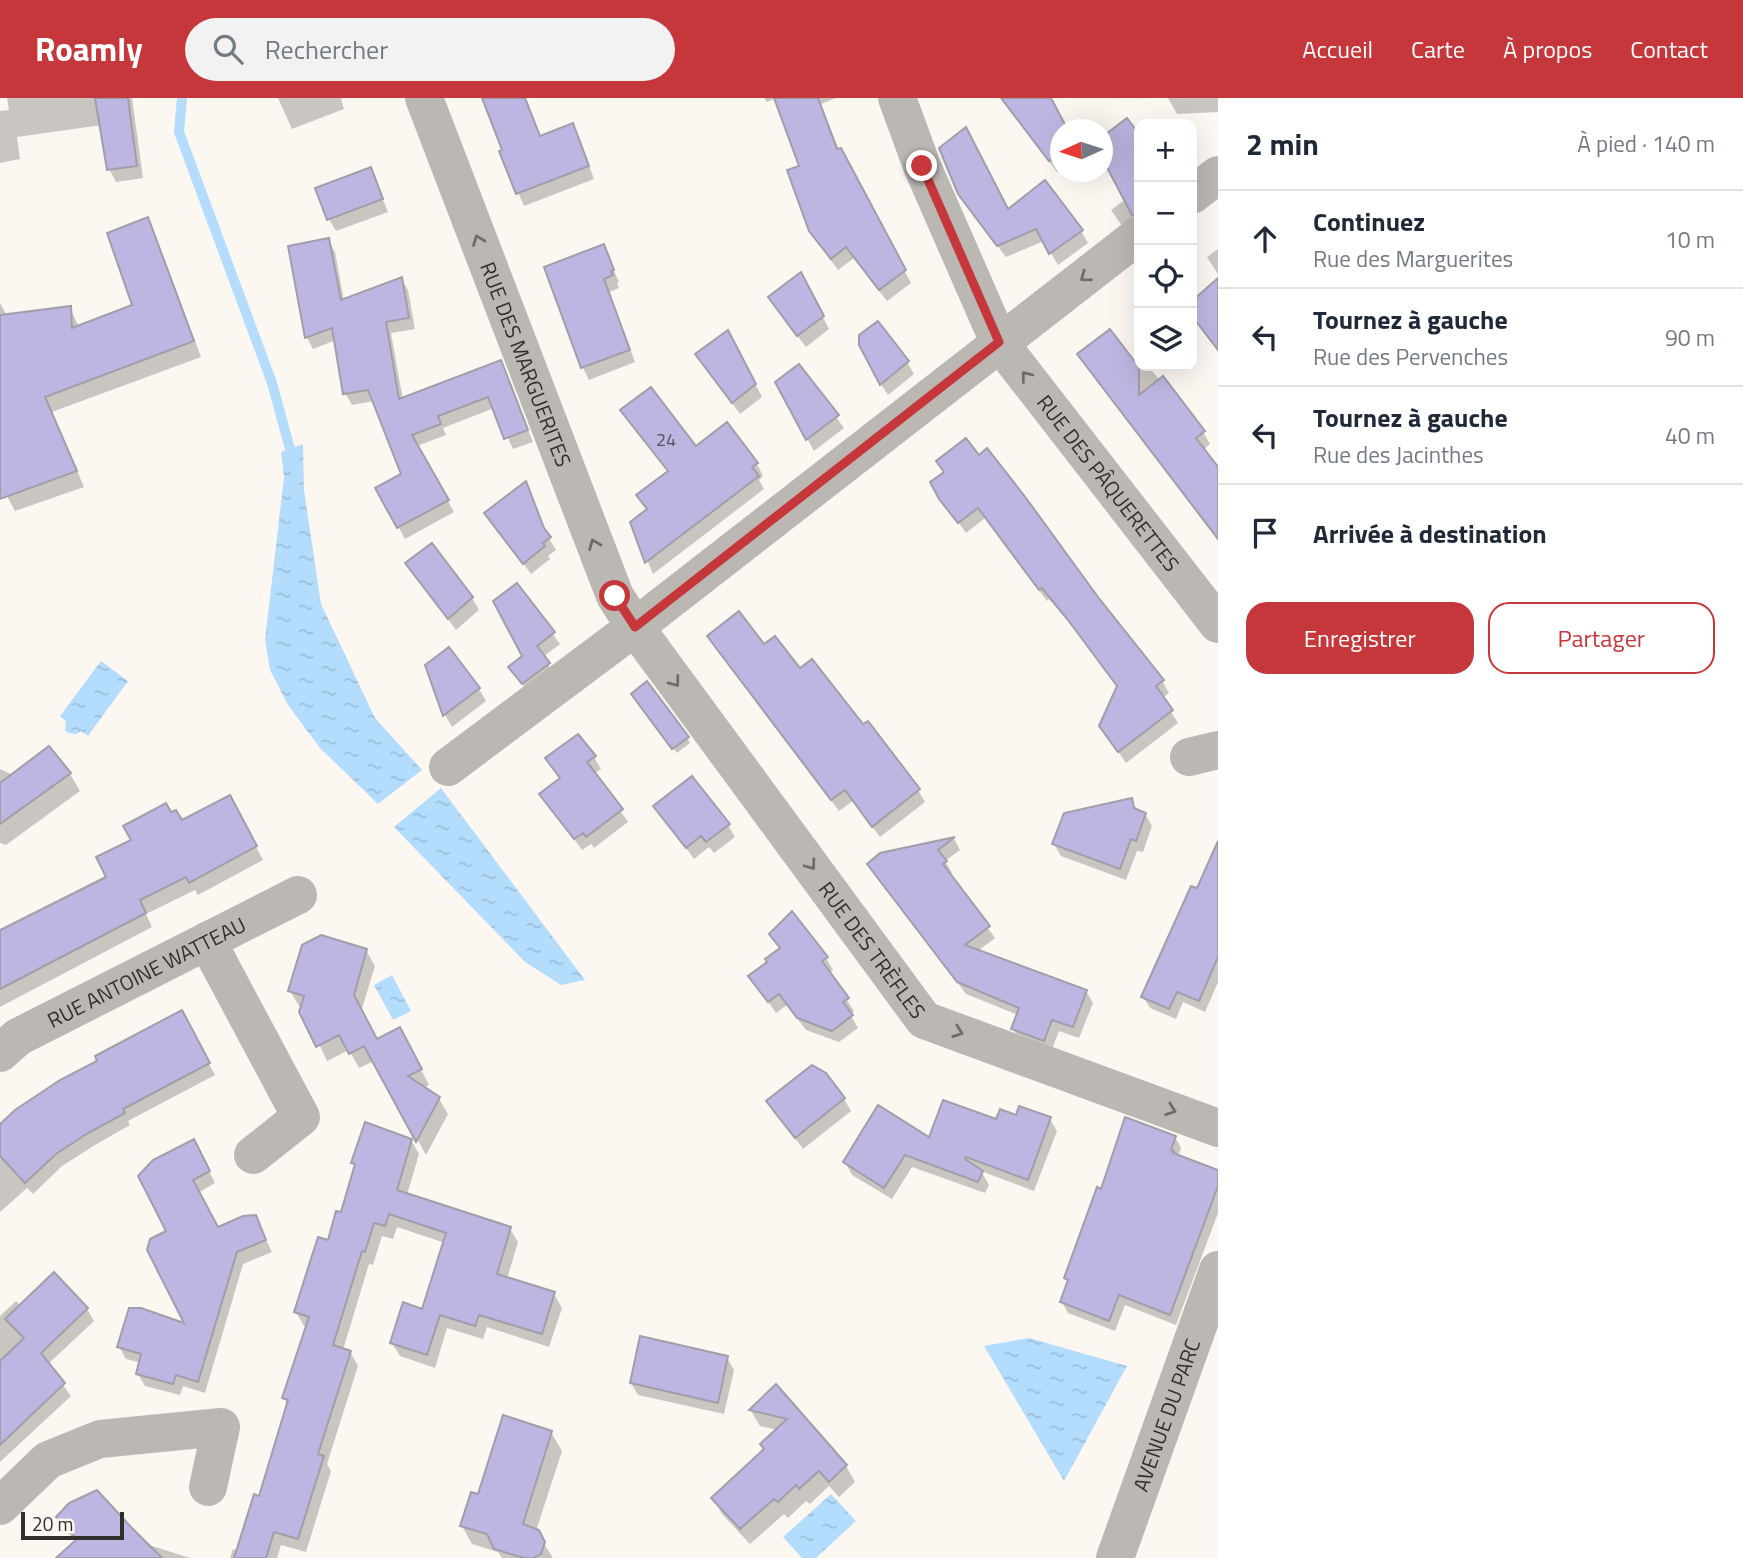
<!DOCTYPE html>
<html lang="fr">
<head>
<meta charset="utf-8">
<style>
  body { margin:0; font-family:"Titillium Web",sans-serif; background:#f2f2f3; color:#1f2937 }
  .controls { position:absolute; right:21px; top:21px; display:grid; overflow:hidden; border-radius:14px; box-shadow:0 7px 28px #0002 }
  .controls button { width:63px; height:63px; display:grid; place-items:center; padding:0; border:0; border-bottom:2px solid #e0e1e3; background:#fff; color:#1f2937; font:35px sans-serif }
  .compass { position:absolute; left:1050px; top:21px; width:63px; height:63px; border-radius:50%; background:#fff; box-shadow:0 7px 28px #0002; rotate:267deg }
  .scale { position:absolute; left:21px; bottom:18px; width:103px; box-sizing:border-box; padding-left:7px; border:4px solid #322e2b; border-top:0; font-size:19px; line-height:24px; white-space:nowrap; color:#322e2b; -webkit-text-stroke:5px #fdf7f2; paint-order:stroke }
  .stop { position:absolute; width:21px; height:21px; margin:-16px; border:5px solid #c6373b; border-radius:50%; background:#fff }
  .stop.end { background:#c6373b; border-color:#fff; box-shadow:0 2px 7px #0008 }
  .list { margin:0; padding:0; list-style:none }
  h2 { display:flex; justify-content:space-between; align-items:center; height:91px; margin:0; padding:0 28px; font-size:30px }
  h2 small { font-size:23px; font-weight:400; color:#747a83 }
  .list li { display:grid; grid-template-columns:46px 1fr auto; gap:21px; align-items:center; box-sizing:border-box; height:98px; padding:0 28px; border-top:2px solid #e0e1e3 }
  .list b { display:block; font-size:26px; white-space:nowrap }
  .list p { margin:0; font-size:23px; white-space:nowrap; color:#747a83 }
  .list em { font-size:23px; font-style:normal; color:#747a83 }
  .actions { display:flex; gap:14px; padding:21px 28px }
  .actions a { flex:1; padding:16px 0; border:2px solid #c6373b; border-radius:21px; text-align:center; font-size:24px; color:#c6373b }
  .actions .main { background:#c6373b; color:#fff }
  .icon { flex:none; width:38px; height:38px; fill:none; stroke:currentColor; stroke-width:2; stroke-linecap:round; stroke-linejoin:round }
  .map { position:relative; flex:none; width:1218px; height:1460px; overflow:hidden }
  header { display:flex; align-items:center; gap:42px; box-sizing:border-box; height:98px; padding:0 35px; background:#c6373b; color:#fff }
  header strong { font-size:33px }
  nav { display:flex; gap:38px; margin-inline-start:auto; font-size:24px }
  .search { width:490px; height:63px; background:#f2f2f3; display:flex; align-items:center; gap:18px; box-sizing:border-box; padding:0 24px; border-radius:38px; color:#747a83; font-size:26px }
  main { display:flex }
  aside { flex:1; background:#fff }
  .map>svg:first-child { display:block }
  .water { fill:url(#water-ripples) }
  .shadow { fill:#0003 }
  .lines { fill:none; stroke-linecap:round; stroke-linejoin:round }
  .stream { stroke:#b4ddfd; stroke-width:10 }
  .building { fill:#beb6e2; stroke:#a09ea9; stroke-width:2 }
  .minor { stroke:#bbb8b3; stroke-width:38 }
  .oneway { stroke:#706c68 }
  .route { stroke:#c6373b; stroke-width:9 }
  .labels { text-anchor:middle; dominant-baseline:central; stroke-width:5; stroke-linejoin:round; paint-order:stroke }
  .number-label { font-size:18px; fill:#555059 }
  .street-label { font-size:21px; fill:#322e2b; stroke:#fdf7f2 }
</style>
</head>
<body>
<header>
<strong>Roamly</strong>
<div class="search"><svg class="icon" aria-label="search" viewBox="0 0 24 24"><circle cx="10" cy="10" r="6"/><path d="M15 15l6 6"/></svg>Rechercher</div>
<nav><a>Accueil</a><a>Carte</a><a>À propos</a><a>Contact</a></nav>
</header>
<main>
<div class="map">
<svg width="1218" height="1460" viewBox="0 0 1218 1460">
  <defs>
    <pattern id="water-ripples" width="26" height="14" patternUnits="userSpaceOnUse" patternTransform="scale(1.75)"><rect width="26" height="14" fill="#b4ddfd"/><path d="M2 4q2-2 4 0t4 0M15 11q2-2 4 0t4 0" fill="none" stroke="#9bbed9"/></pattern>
  </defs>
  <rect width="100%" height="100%" fill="#fdf7f2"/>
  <!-- water -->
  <g class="water">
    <polygon points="303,346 304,392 321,506 375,620 422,672 378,706 320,650 288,607 270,572 265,542 284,379 281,354"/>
    <polygon points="101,563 128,583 88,638 81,633 77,636 68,635 65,632 66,623 60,618"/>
    <polygon points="441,690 585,882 561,887 525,864 394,729"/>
    <polygon points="392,877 411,913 393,922 374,887"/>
    <polygon points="1029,1240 1127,1268 1064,1383 984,1248"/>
    <polygon points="831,1396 856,1423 816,1460 802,1460 783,1439"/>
  </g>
  <!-- shadow -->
  <g class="shadow">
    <polygon points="7,0 132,0 143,80 116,84 109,71 102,27 17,39 20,61 0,65 0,13 9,12"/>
    <polygon points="278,0 344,0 341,1 344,11 292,31"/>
    <polygon points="484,0 526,0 541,39 572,28 579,40 594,81 524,108 501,54 505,53"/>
    <polygon points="764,0 836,0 821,6 839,52 847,64 911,185 887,203 854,160 838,172 818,145 811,132 801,69 776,0 767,4"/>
    <polygon points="1034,0 1050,0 1060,32 1060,72 1057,74 1022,27"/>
    <polygon points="1168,0 1218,0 1218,14 1177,16"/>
    <polygon points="1139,44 1139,128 1127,135 1111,112 1126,101 1103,58"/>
    <polygon points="370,71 388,114 336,133 329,121"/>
    <polygon points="967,108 1008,113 1081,133 1088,145 1058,167 1044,143 1006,159"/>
    <polygon points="147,121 155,136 201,259 52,314 84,389 15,413 0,385 0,205 7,218 70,210 79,229 134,208"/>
    <polygon points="328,142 335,154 344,203 401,181 408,192 415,231 391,235 403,302 500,265 533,344 513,351 494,310 443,330 446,337 417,348 454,414 405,441 378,391 403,377 374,303 352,307 345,295 336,242 313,251 307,240 290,149"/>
    <polygon points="603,148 619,184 617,185 619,190 609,194 635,264 589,282 583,270 546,170"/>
    <polygon points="1218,151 1218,176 1207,159"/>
    <polygon points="807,189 829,231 806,249 778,212"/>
    <polygon points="734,246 762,299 740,316 697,257"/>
    <polygon points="1079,257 1138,270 1148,268 1203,334 1210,346 1203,352 1218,372 1218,442"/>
    <polygon points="907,264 914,276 888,297 881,286"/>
    <polygon points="799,268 844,330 814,353 777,285"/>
    <polygon points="623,313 695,351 757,366 763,378 759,382 764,391 653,476 632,425 648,413 639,398 669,375"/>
    <polygon points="945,375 1097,500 1161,581 1169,595 1162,600 1178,625 1126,665 1101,628 1118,589 1077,534 1049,501 1047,503 985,420 966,435 941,400"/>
    <polygon points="526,385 547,437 556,452 548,458 550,461 531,476 486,415"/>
    <polygon points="407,465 472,500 479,512 456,532"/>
    <polygon points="516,487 560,546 543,559 555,577 529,596 511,569 524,559"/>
    <polygon points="709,538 763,549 800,573 863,629 918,692 925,704 880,739 853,703 839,713"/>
    <polygon points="427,568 479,591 486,603 452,629 445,617"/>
    <polygon points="636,602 687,640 690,645 677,655"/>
    <polygon points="594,659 601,671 594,676 628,724 594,750 591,746 582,752 541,696 561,681 548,661"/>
    <polygon points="0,671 13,677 70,676 80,693 6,747 0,745"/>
    <polygon points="1131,702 1138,713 1145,716 1152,728 1143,754 1137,753 1126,782 1061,758 1054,746"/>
    <polygon points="656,708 728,727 735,739 714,755 709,749 694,761"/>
    <polygon points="237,713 263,762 198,797 195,792 146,816 152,829 0,909 0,843 108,779 133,742 170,717 181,725"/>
    <polygon points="954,741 960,752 945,763 952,775 949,777 995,840 978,853 1086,893 1093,905 1079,940 1059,933 1051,954 1019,942 1013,930 1018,917 966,896 869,766 881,757"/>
    <polygon points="1218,755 1218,884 1205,914 1183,904 1176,921 1150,910 1143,899"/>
    <polygon points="771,836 826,860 833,872 829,875 854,913 850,916 858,930 839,944 806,932 787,907 776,915 751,879 780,852"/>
    <polygon points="366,852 375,868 361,914 377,943 408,947 429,987 423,990 439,1001 448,1016 426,1057 374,963 359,970 349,952 327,963 302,909 299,908 290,893"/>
    <polygon points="181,915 215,977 128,1023 130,1027 95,1047 62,1068 33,1096 27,1090 0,1114 0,1029 100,963"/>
    <polygon points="844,1001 851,1013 803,1051 768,1004"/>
    <polygon points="1017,1019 1050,1021 1057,1033 1034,1093 981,1073 989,1087 985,1095 912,1069 892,1101 852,1077 845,1064"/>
    <polygon points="1175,1039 1181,1050 1178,1059 1218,1074 1218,1115 1176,1227 1125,1207 1115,1233 1068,1215 1062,1204 1069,1185 1066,1180 1102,1093"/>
    <polygon points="411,1042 419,1056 407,1097 510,1131 518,1144 507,1181 554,1196 562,1210 549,1249 487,1229 483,1241 447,1230 435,1270 400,1258 392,1245 423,1213 445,1145 397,1129 393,1141 382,1138 373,1167 369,1166 343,1252 350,1254 358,1268 327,1366 331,1373 306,1454 281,1447 277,1460 230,1460 233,1451 238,1453 261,1400 288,1307 284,1300 308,1229 304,1228 296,1214 342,1116 356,1070 353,1065"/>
    <polygon points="200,1055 215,1085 198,1095 217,1131 255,1119 272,1154 243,1166 205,1295 183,1288 180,1297 145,1288 138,1276 141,1265 126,1261 119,1249 188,1228 169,1134"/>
    <polygon points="16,1203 21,1208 87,1211 94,1223 48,1266 71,1298 0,1364 0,1218"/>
    <polygon points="727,1260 734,1272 724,1316 638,1297 631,1285"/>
    <polygon points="776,1289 846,1368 855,1384 839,1399 829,1388 810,1406 806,1403 788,1420 784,1416 750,1446 722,1416 713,1400 765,1352 778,1332 760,1328 751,1313"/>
    <polygon points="551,1334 562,1353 536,1433 553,1460 502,1460 498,1454 472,1446 462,1428 479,1398"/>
    <polygon points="58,1419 146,1446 190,1460 63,1460 76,1444 66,1433"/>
  </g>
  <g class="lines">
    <!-- stream -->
    <polyline class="stream" points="182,0 179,34 272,285 290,351 290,362"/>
  </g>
  <!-- building -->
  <g class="building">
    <polygon points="95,0 128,0 137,68 107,72"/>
    <polygon points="482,0 525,0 540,38 573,25 589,68 516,96 499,53 502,52"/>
    <polygon points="774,0 818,0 837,51 841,50 906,172 879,192 846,149 831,161 809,133 787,72 799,68"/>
    <polygon points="1001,0 1051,0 1068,32 1060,32 1060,55 1049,63"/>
    <polygon points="1127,20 1139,36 1139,116 1132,117 1102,60 1102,39"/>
    <polygon points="966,29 1008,111 1045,82 1083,132 1049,156 1036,131 997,148 958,96 939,50"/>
    <polygon points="371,69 383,101 327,122 315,90"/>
    <polygon points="148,119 194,243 45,299 77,373 0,401 0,217 71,208 72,230 132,207 107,135"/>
    <polygon points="329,140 341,202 402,179 409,220 386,224 399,301 501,262 528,332 504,341 488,299 438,318 441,326 412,337 449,402 397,430 375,390 401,376 368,292 343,296 332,230 305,240 288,148"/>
    <polygon points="604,146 614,172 611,173 613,177 604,181 630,252 581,270 544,169"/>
    <polygon points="801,174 824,218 797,238 768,199"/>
    <polygon points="1218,180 1218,252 1192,218 1192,203"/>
    <polygon points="878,223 909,263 880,287 859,247 859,237"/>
    <polygon points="1110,231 1139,269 1139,297 1163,278 1205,333 1196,340 1218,369 1218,441 1077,256"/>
    <polygon points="728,232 756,286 732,305 695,256"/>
    <polygon points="799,266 839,317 806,342 775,284"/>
    <polygon points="651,289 696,348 727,324 758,365 752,369 759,378 645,465 630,424 647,411 636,397 668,373 620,312"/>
    <polygon points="966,340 979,357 987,350 1026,400 1098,499 1164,582 1156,588 1173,612 1118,654 1099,628 1117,588 1068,522 1042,490 1039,492 978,410 958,425 939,401 930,384 944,374 936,363"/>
    <polygon points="526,383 544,430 551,439 543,445 545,448 523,466 484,415"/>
    <polygon points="432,445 473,499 448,521 405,465"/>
    <polygon points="517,485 555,534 537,548 550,565 522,586 508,569 522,558 493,503"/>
    <polygon points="739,513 764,546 775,538 800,570 812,561 863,626 868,623 920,691 872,729 845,692 831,702 707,538"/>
    <polygon points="449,549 480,590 443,618 425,567"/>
    <polygon points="647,583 689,639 672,651 631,596"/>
    <polygon points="578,636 596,658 587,664 623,711 586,739 583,735 574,741 539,696 560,680 545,660"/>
    <polygon points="49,648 71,675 0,726 0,685"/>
    <polygon points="692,678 730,726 706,744 701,738 686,750 653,708"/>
    <polygon points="230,697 257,748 189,785 186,779 140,802 146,815 0,891 0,832 106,779 96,759 131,742 123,728 166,705 171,714 176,712 182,722"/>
    <polygon points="1132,700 1134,710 1146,715 1136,743 1131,741 1120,771 1052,746 1064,715"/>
    <polygon points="955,739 938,752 947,763 943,766 990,828 965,847 1087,892 1073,929 1052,922 1044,943 1011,931 1019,910 957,884 867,766 880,755"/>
    <polygon points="1218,743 1218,859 1199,903 1177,894 1169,911 1141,899 1191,788 1197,790"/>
    <polygon points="792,813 828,859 822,863 849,900 843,904 853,917 832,933 797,920 779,896 768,904 748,878 767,864 765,861 780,850 769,836"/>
    <polygon points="321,837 367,851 354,897 377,941 400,929 422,971 408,978 440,999 416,1044 364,948 349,956 339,937 316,949 299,914 304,898 288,893 302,847"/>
    <polygon points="182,912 210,965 123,1011 125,1015 88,1035 56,1056 25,1085 0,1058 0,1026 15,1012 60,982 97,963 95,958"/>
    <polygon points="812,967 826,975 845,1000 795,1040 766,1003"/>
    <polygon points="943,1002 996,1021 1000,1011 1016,1017 1019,1008 1051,1019 1028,1082 966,1059 965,1061 983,1073 978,1084 905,1057 884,1090 843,1064 878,1007 929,1039"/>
    <polygon points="1125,1019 1176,1038 1171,1052 1174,1053 1173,1055 1218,1072 1218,1088 1170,1217 1119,1197 1109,1223 1060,1204 1068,1182 1064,1180 1097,1089 1101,1091"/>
    <polygon points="365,1024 412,1041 397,1092 511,1129 497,1176 555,1194 542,1236 479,1217 475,1228 440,1217 427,1257 390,1245 403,1204 422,1211 446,1135 389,1116 385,1128 374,1125 365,1154 362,1153 333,1247 351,1253 318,1356 324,1358 298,1441 274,1434 266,1460 234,1460 254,1396 259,1398 288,1302 282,1300 309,1219 294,1214 318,1139 328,1142 336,1113 341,1114 355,1066 351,1065"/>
    <polygon points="194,1041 210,1073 193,1082 218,1129 243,1118 256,1117 266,1142 237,1154 198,1284 176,1277 173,1286 136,1276 141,1256 117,1249 129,1210 141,1210 184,1225 147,1152 150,1141 166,1133 138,1078 153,1062"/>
    <polygon points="54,1174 88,1210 41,1255 65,1285 0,1347 0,1263 24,1240 5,1221"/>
    <polygon points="640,1238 728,1258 718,1305 630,1285"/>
    <polygon points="776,1286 847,1367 829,1384 819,1373 799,1391 796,1387 778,1404 774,1401 740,1431 711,1400 764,1351 760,1346 787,1321 749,1312"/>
    <polygon points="503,1317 552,1333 523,1426 539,1432 545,1444 541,1456 533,1460 524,1460 494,1451 487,1436 460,1428 471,1394 478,1396"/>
    <polygon points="97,1392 131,1429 162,1460 56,1460 77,1441 56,1419 69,1405"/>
  </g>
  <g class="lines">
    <!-- minor -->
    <g class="minor">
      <path id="s1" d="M424,0l191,498 20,31 289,393 294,108"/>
      <path id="s2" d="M897,0l25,68 77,176 219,282"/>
      <polyline points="1192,97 1218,77"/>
      <polyline points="1189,659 1218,652"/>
      <polyline points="448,669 635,529 1139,137"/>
      <polyline points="207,843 301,1019 253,1057"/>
      <path id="s3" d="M0,955l18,-16 280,-142"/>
      <polyline points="0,1408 48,1362 100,1341 221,1329 208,1389"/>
      <path id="s4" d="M1115,1460l103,-288"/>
    </g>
  </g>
  <!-- one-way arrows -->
  <defs><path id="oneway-chevron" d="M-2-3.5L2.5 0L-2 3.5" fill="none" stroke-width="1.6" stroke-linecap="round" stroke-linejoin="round" transform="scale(1.75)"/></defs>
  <g class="oneway">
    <use href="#oneway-chevron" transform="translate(478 142) rotate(-111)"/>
    <use href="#oneway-chevron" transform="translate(1085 179) rotate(143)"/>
    <use href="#oneway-chevron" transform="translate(1026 278) rotate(-128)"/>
    <use href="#oneway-chevron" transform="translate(594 446) rotate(-112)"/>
    <use href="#oneway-chevron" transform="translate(675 584) rotate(53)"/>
    <use href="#oneway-chevron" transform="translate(811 767) rotate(54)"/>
    <use href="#oneway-chevron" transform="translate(958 934) rotate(20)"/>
    <use href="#oneway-chevron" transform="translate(1171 1012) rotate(20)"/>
  </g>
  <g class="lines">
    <!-- route -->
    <polyline class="route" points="615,498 635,529 999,244 922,68"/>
  </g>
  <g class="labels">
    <!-- number labels -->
    <g class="number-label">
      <text x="666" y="341">24</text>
    </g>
    <!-- street labels -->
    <g class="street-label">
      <text stroke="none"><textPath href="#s1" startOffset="285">RUE DES MARGUERITES</textPath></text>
      <text stroke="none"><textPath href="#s2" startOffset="443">RUE DES PÂQUERETTES</textPath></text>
      <text stroke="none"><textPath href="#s1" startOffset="971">RUE DES TRÈFLES</textPath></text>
      <text stroke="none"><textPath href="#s3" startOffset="168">RUE ANTOINE WATTEAU</textPath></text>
      <text stroke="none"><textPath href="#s4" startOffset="152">AVENUE DU PARC</textPath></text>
    </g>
  </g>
</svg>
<div class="controls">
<button>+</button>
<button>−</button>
<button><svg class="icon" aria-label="locate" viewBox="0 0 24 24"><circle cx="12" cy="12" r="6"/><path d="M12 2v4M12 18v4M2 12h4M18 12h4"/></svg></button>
<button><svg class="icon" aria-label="layers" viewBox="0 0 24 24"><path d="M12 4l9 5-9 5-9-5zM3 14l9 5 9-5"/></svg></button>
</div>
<svg class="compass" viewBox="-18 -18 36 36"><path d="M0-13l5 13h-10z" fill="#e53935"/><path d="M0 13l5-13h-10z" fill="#747a83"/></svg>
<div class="scale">20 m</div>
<div class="stop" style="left:615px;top:498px"></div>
<div class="stop end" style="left:922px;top:68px"></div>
</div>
<aside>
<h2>2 min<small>À pied · 140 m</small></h2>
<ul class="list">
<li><svg class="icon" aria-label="ahead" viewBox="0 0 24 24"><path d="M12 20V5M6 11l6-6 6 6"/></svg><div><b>Continuez</b><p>Rue des Marguerites</p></div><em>10 m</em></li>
<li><svg class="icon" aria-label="left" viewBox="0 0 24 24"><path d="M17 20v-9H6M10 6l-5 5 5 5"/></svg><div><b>Tournez à gauche</b><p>Rue des Pervenches</p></div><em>90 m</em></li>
<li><svg class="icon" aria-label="left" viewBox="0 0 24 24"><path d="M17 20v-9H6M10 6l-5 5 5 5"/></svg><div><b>Tournez à gauche</b><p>Rue des Jacinthes</p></div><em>40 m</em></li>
<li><svg class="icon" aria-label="arrive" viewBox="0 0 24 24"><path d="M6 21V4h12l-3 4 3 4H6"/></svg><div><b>Arrivée à destination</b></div></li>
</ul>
<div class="actions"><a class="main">Enregistrer</a><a>Partager</a></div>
</aside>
</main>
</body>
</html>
